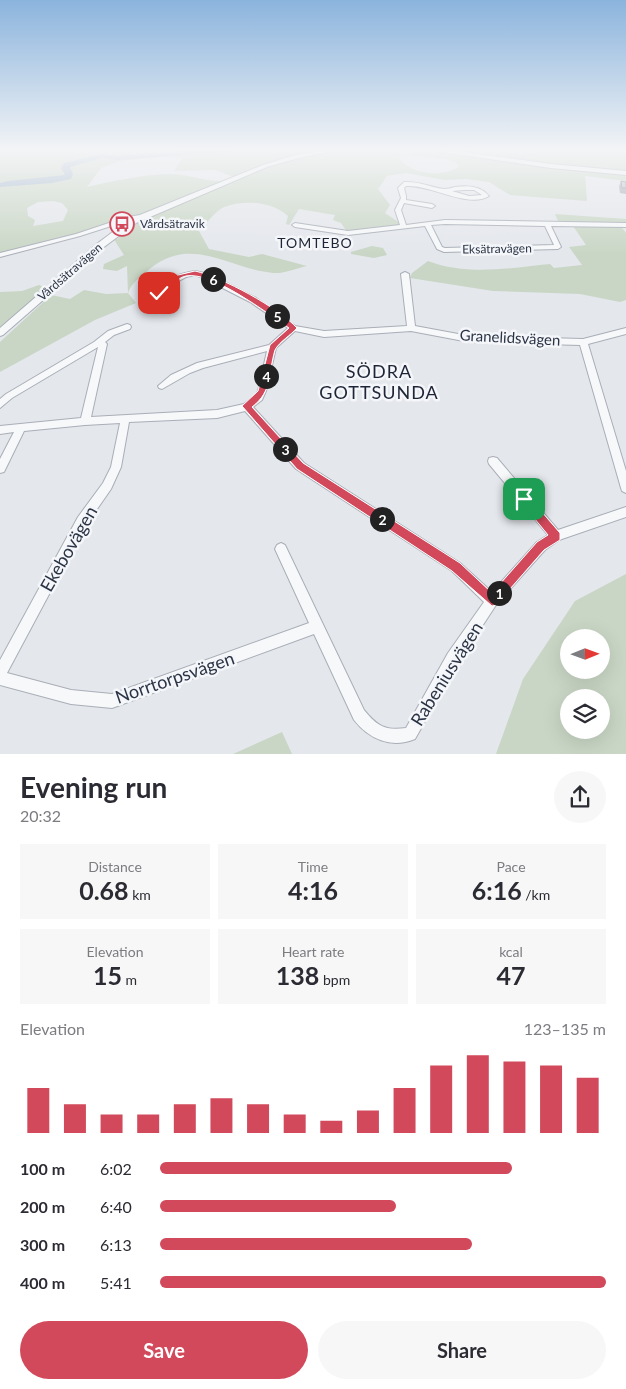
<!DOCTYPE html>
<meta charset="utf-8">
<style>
:root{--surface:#fff;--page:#f7f7f7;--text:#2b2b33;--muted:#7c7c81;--accent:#d1495b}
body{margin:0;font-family:Lato,sans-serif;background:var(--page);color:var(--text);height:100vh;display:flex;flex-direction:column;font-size:19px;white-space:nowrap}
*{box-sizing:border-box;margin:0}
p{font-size:16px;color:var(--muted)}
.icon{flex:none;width:28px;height:28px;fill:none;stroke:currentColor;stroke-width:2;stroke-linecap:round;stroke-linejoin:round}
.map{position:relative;height:754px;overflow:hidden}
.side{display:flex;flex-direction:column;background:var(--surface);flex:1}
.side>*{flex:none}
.needle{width:32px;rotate:89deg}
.buttons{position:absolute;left:560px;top:629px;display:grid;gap:10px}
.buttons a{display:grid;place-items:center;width:50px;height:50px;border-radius:50%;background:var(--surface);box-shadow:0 5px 20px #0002;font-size:25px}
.pin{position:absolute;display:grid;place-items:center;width:42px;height:42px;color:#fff;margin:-21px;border-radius:10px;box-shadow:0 2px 8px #0006}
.km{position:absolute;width:25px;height:25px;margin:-12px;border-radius:50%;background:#222;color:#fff;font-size:14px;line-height:25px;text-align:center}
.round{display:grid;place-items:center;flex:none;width:52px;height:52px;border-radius:26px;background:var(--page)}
.head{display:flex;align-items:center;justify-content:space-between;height:85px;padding:0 20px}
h1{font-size:28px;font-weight:700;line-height:38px}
.metrics{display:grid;grid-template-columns:repeat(3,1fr);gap:8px;height:85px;padding:5px 20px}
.metrics div{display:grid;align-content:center;border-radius:0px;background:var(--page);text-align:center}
.metrics b{font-size:25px;font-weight:700}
.metrics small{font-size:14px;font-weight:400}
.metrics p{font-size:14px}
.chart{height:140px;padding:10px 20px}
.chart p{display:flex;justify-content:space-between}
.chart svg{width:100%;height:90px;margin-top:5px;stroke:var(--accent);stroke-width:6}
.button{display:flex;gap:10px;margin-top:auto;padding:10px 20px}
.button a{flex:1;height:58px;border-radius:30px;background:var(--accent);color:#fff;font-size:20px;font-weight:700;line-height:58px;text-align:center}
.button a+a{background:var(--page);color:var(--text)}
ul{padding:0 20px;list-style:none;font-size:16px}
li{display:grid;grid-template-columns:80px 60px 1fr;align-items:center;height:38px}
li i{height:12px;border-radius:6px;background:var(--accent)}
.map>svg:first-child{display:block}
.green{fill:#c9d6c5;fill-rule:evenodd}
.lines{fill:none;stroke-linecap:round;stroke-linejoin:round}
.river{fill:#9fb4cc;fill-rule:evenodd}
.minor-casing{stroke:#a9aeb7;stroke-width:2}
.tertiary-casing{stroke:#a9aeb7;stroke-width:2}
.minor{fill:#f7f8fa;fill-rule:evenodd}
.tertiary{fill:#f7f8fa;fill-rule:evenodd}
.wall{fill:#a1a5ae}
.building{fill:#bbc0ca;stroke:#83868d}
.route{fill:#d1495b;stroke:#fff}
.labels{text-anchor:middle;stroke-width:5;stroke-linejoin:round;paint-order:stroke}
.far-poi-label{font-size:12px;fill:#2b3445;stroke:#f4f6f9;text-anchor:start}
.far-street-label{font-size:12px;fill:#2b3445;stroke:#f4f6f9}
.far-neighbourhood-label{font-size:14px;letter-spacing:1px;fill:#1d2536;stroke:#f4f6f9}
.street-label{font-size:15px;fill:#2b3445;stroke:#f4f6f9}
.quarter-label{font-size:18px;letter-spacing:1px;fill:#1d2536;stroke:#f4f6f9}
.near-street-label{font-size:18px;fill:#2b3445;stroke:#f4f6f9}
</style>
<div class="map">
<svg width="626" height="754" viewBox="0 0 626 754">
<rect width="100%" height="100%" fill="#e4e7ec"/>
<g class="green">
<path d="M0,149H626V173L503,161L626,175V181L585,176L587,201L510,195L489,182L467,179L445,180L406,173L387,176L378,189L390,205L385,213L403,225L348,233L341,223L333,220L335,215L299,209L289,225L286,224L288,216C273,202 244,199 224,207C215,211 206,224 199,231L209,249L249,257L262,254L307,266C297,268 284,274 273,273C228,269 189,232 145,273C138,279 131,284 128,293L136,303L95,320L0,372V342L51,295L70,299L84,290L106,294L128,293L127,266L117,271L103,269L104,264L124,255L113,238L117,239L137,223L128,218L100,229L0,255ZM410,151L412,156L446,159L457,163L458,167C443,178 409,174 399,158L400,154ZM161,157L183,158L174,171L216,170L236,178C213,187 192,173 168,174C140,175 113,181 87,187L101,168L120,161ZM53,201L62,203L68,210L63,221L33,226L35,220L28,216L27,208L38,202Z"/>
<path d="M555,214L626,219V225H620L626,233V300L620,302L580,294L493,291L410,278L412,273L428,261C467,276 510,268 550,264L554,268L582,265L569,247L586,245L571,223L558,221Z"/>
<path d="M372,246L383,248L387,255L374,258L351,254V252Z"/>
<path d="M39,285L46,288L0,328V292L22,291Z"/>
<path d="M626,574V754H496L523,679L575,601ZM569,638H601V670H569ZM569,698H601V730H569Z"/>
<path d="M282,732L292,754H233Z"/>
</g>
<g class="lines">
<path class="river" d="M215,149H243L239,151L117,160L102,158L70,167L73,174L71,179L52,183L0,187V183L8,181L65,175L61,168L64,163L102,154L117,156Z"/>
<g class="minor-casing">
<g id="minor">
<path d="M404,182C419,181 429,187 444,189C447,189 452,188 455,187C468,185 481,186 489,196C468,209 431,184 406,186L404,188L406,196V200L432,204L435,206L432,208L404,203L401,210L406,225L445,220L626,223V227L551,226L561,247L558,249L444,252L437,249L425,226L348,235L295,227L292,225L295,223L348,231L400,225L395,210L401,198L398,188ZM464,190H474L482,195L469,196L452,191ZM445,224L545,226L554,245L445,248L442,247L431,225Z"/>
<path d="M141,215L144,217L143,218L130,220L80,236L0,257V253L76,234L127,217Z"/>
<path d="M195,271L209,274L256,298L295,326L324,331L407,326L401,274L405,272L409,274L415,326L469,336L583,339L626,328V334L588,344L626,471V493L622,491L621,488L580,345L469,342L411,331L324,337L295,331L276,348L266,391L262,400L253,407L304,463L460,563L492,592L537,542L548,535L489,464L488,461L489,458L493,457L497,458L558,530L626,507V517L559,540L545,550L496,605L458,663L415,739C391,749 369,739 354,720L314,634L112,708L71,704L0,685V660L78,517L103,483L111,467L120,423L85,425L24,431L4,472L0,473V459L14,432L0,434V426L81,418L98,347L12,398L0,408V399L6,394L94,342L108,331L127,324L130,325L131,327L130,329L114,335L105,342L107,344L91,417L217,410L244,404L256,395L258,391L267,351L203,368L190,373L162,389L159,388L158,386L171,375L197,363L269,345L288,328L250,302L203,278L195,275L186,277L173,284L170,293L159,295L155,293L159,286L166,284C173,275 184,273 195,271ZM245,411L296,469L452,571L484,602L448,653L406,728C385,731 377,726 364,710L285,545L281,543L277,545L275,549L309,623L112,694L71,690L7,673L86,525L111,489L121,467L129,422L217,418Z"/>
</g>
</g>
<g class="tertiary-casing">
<g id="tertiary">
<path d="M333,149H344L299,158L267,167L136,223L104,247L3,335L0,336V328L98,243L130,219L263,165L298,154Z"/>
<path d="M430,149H442L551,164L626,171V175L551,168L433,151Z"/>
</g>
</g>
<use href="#minor" class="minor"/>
<use href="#tertiary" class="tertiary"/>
</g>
<path class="wall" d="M621,181L626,182V194L620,193L619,186Z"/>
<path class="building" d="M621,181L626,182V188H622Z"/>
<linearGradient id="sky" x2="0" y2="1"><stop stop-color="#8bb4dd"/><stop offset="0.59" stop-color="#f3f4f6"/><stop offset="1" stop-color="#f3f4f6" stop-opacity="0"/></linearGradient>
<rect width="626" height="254" fill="url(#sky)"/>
<path class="route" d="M195,271C222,277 279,308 297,328C291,335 279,342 275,350C268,373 273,391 252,407L303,463L460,563L492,593L537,542L548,535L521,502V496H528L560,533V540L544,550L496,605L492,606L452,571L297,469L242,406L258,391L270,345L289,328C267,313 212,271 186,276C176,278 169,288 162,294L156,293L174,276Z"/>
<defs>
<g id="bus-ring" transform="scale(1.25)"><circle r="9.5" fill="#f4f6f9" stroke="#d1495b" stroke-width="1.5"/><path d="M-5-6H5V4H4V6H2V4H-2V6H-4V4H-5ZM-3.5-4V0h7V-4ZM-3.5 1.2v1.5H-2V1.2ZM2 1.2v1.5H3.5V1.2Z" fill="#d1495b"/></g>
</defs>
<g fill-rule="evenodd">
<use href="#bus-ring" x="122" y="224"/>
</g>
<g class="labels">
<g class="far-poi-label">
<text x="140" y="228">Vårdsätravik</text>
</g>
<g class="far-street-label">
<text transform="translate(497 249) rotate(-1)" y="4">Eksätravägen</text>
<text transform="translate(70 272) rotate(-41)" y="4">Vårdsätravägen</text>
</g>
<g class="far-neighbourhood-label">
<text x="315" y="248">TOMTEBO</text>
</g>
<g class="street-label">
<text transform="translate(510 338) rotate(3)" y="5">Granelidsvägen</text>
</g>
<g class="quarter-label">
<text x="379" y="378">SÖDRA<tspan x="379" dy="21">GOTTSUNDA</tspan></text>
</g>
<g class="near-street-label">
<text transform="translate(69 549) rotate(-60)" y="6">Ekebovägen</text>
<text transform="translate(447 674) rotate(-58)" y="6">Rabeniusvägen</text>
<text transform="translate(175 678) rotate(-19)" y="6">Norrtorpsvägen</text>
</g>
</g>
</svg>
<div class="buttons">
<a><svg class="needle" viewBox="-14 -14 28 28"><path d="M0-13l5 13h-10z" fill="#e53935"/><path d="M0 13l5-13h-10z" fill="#7c7c81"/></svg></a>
<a><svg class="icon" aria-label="layers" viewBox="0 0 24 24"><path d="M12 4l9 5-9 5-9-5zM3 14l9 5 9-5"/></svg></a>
</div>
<div class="pin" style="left:524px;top:499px;background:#1e9e55"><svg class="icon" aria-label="arrive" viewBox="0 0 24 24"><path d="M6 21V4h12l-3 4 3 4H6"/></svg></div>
<div class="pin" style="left:159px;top:293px;background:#d93025"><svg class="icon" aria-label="check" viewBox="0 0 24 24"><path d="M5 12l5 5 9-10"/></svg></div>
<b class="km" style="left:499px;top:593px">1</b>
<b class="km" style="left:382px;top:519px">2</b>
<b class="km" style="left:285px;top:449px">3</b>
<b class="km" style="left:266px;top:376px">4</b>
<b class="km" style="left:277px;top:316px">5</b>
<b class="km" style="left:213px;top:279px">6</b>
</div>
<section class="side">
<div class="head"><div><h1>Evening run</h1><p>20:32</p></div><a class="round"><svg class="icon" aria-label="share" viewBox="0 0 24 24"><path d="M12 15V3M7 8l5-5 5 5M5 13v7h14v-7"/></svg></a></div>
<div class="metrics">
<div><p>Distance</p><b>0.68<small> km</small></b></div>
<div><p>Time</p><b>4:16</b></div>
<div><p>Pace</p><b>6:16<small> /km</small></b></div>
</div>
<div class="metrics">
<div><p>Elevation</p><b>15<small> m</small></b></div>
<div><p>Heart rate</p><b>138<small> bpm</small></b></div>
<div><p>kcal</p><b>47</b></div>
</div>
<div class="chart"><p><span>Elevation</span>123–135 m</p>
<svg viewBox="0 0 160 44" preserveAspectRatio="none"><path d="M5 44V22M15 44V30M25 44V35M35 44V35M45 44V30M55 44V27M65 44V30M75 44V35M85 44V38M95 44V33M105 44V22M115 44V11M125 44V6M135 44V9M145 44V11M155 44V17"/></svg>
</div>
<ul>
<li><b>100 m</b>6:02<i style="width:79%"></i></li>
<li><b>200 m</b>6:40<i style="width:53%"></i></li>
<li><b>300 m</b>6:13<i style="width:70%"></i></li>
<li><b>400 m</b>5:41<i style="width:100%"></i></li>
</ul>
<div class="button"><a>Save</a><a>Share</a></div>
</section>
